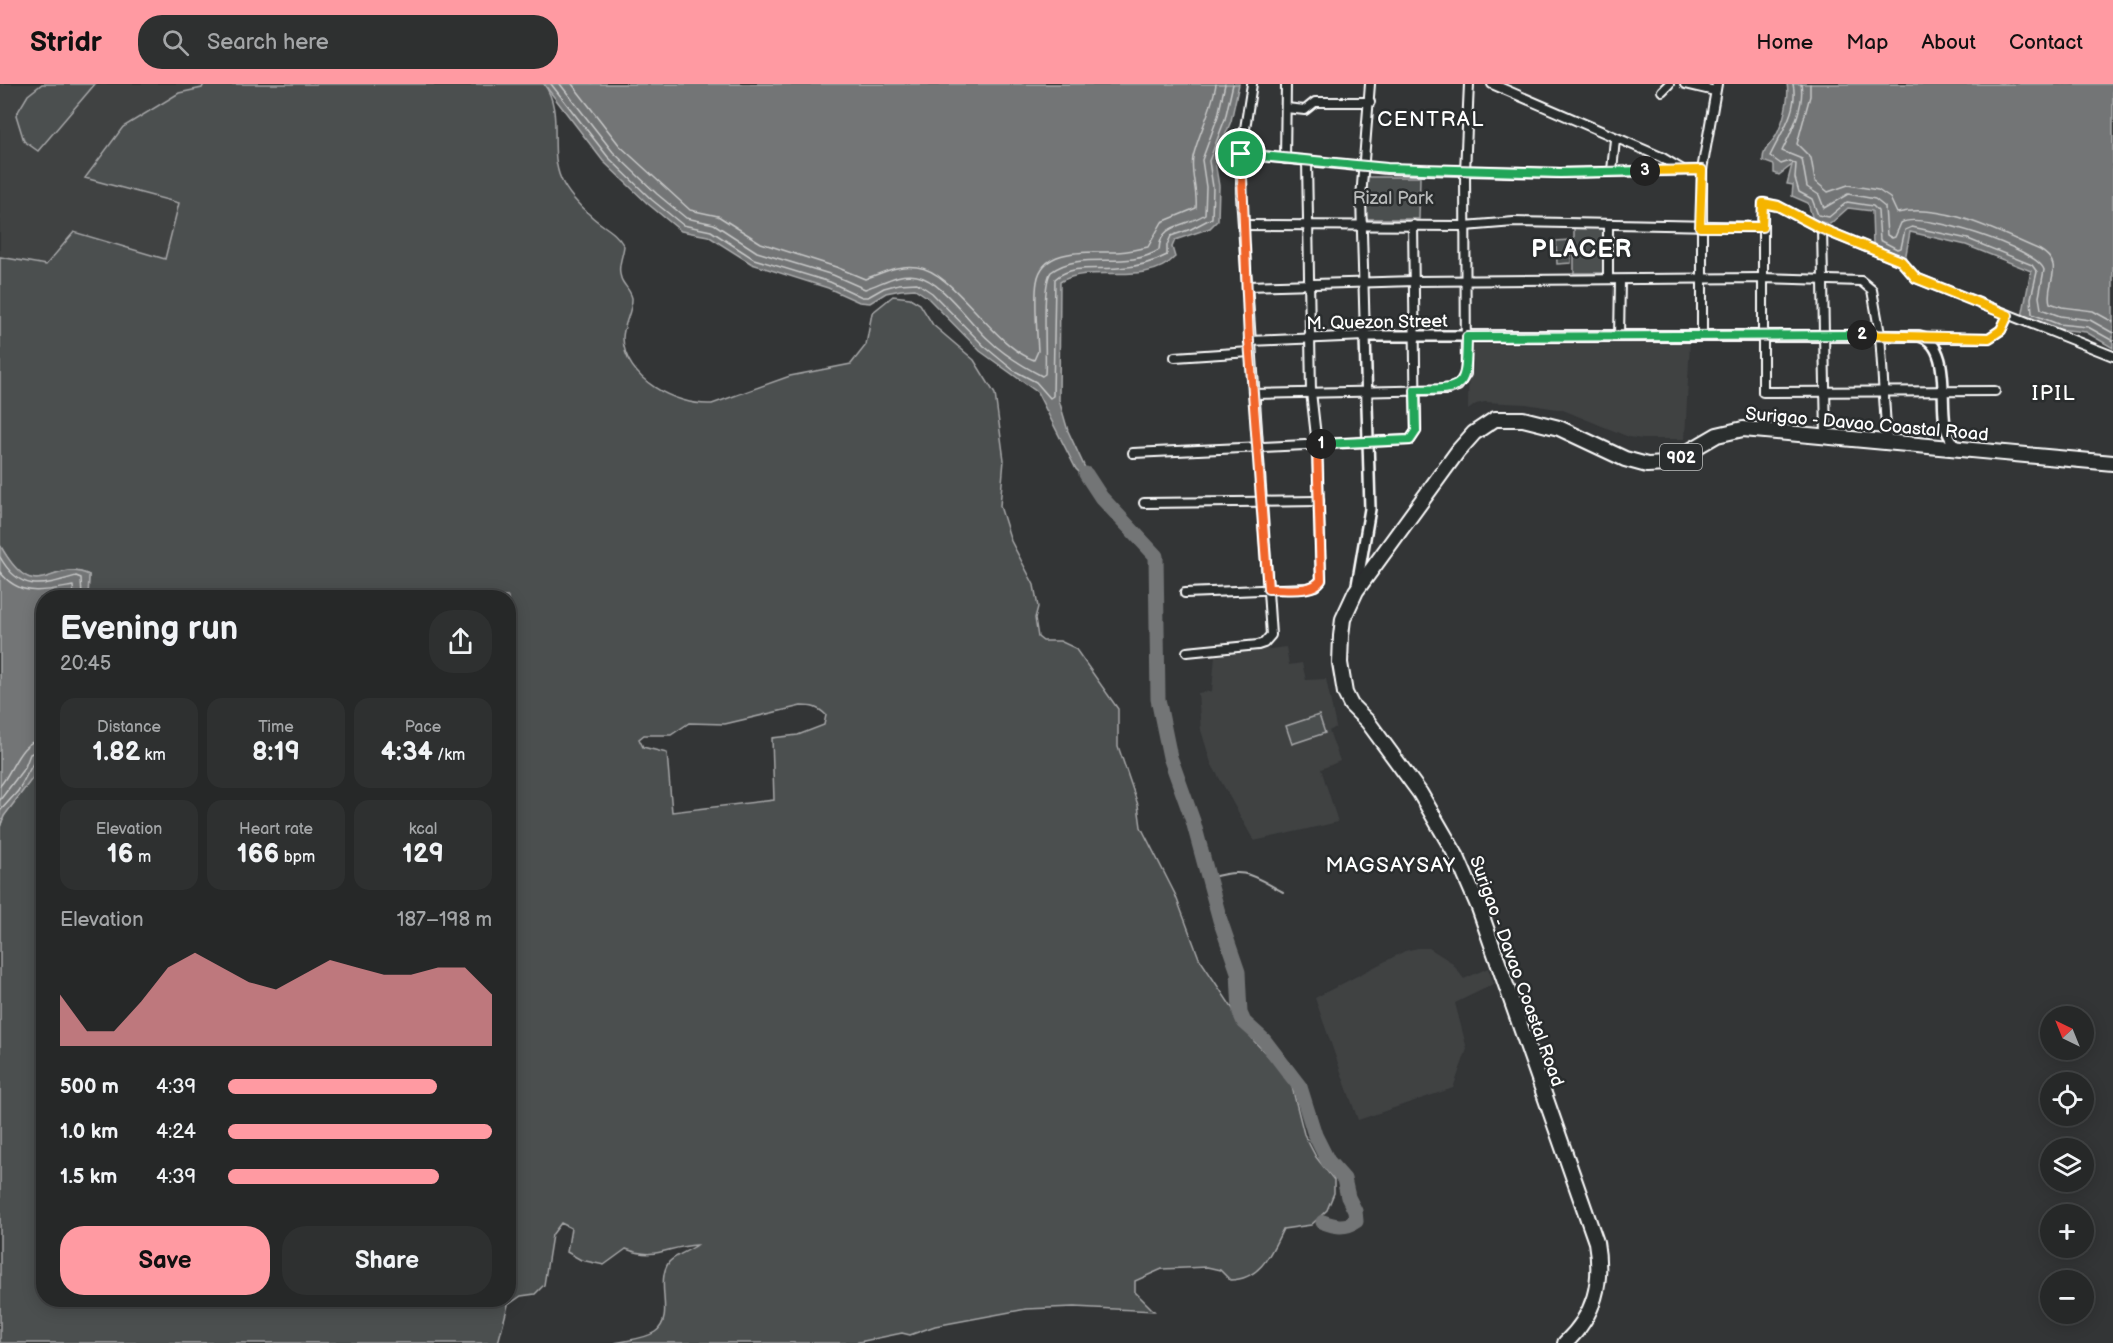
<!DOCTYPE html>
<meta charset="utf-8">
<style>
:root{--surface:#262828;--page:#2e3030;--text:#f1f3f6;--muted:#a4a6a8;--line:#424445;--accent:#ff9aa2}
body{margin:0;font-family:"Balsamiq Sans",sans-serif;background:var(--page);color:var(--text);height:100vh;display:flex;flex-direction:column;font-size:22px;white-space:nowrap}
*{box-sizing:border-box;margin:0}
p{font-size:20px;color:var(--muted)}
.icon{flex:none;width:33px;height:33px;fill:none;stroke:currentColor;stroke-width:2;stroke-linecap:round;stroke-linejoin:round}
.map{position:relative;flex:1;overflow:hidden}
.panel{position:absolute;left:36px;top:506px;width:480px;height:717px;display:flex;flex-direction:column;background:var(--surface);border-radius:24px;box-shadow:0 3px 15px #0003,0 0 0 2px var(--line)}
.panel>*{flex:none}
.needle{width:39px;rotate:317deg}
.controls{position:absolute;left:2040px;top:922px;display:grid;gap:12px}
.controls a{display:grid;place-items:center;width:54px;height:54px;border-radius:50%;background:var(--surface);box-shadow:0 3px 15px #0003,0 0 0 2px var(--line);font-size:30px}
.pin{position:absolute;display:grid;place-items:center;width:51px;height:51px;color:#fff;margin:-26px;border:3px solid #fff;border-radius:50%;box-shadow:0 2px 6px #0007}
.km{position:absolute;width:30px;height:30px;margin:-15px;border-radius:50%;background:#222;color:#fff;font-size:16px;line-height:30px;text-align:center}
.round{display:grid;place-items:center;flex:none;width:63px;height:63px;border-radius:24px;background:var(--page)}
.headline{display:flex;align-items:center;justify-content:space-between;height:102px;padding:0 24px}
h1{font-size:33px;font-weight:700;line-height:45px}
.figures{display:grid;grid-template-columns:repeat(3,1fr);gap:9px;height:102px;padding:6px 24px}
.figures div{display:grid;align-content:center;border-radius:15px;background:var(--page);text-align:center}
.figures b{font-size:26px;font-weight:700}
.figures small{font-size:16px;font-weight:400}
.figures p{font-size:16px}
.chart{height:168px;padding:12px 24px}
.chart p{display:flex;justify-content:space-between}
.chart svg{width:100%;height:108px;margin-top:6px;fill:var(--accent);opacity:.7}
.primary-button{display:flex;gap:12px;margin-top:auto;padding:12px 24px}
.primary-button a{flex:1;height:69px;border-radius:24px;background:var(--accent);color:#111;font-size:24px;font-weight:700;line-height:69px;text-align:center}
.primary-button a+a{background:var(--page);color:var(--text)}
ul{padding:0 24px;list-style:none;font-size:20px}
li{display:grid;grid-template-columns:96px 72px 1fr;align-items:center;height:45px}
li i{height:15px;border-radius:8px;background:var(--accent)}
header{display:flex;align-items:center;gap:36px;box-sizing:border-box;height:84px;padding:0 30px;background:var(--accent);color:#111}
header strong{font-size:28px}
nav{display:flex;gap:33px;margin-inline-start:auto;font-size:21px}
.search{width:420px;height:54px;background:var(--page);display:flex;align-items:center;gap:15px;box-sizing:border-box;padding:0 21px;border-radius:24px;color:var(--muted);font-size:22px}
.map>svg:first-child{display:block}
.built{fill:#404243}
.green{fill:#4c4f50;stroke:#a6a7a8;stroke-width:1.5;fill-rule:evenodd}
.water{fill:#737576;stroke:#abacad;stroke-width:1.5}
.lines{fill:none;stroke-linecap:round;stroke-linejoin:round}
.shore{stroke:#c7c8c8;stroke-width:1.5}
.stream{stroke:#abacad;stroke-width:2}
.river{stroke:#737576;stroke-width:15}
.minor-casing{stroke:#fff;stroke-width:12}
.tertiary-casing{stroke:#fff;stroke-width:14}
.trunk-casing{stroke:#fff;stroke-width:18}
.minor{stroke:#2a2d2e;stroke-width:8}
.tertiary{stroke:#2a2d2e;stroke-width:9}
.trunk{stroke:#2a2d2e;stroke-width:14}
.split-1-casing{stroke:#fff;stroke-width:12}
.split-2-casing{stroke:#fff;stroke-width:12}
.split-3-casing{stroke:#fff;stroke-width:12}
.split-4-casing{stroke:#fff;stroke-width:12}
.split-1{stroke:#f0652b;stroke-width:8}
.split-2{stroke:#22a559;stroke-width:8}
.split-3{stroke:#f5b400;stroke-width:8}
.split-4{stroke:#22a559;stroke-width:8}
.labels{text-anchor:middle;stroke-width:5;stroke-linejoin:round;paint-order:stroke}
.shield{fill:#2a2d2e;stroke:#bfc0c0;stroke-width:1.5}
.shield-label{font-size:16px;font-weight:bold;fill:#fff}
.park-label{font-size:18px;fill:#b7b9b9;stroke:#2a2d2e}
.street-label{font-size:18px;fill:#fff;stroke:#2a2d2e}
.quarter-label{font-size:21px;letter-spacing:1.5px;fill:#fff;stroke:#2a2d2e}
.district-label{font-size:24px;font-weight:bold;letter-spacing:1.5px;fill:#fff;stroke:#2a2d2e}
</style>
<header>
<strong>Stridr</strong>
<div class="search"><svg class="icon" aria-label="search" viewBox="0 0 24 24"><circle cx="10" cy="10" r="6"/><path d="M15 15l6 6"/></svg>Search here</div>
<nav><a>Home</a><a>Map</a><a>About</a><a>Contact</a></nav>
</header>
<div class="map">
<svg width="2113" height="1259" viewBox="0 0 2113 1259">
<rect width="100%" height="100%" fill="#333536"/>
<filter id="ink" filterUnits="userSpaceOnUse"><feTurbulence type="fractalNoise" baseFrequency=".0167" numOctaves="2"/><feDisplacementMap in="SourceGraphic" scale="12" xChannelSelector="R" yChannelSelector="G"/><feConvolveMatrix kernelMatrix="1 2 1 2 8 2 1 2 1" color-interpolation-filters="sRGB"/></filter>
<g filter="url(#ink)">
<g class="built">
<path d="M0,0H42L28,11L38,67L95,0H204L203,4L179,9L86,94L179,119L165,175L74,148L46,181L0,173Z"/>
<path d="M1690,257L1685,355H1643L1629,353L1563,326L1526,320L1485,318L1476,320L1468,326L1469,259Z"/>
<path d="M1286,563L1289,581L1302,579L1306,596L1326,595L1336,643L1329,647L1340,677L1321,685L1338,738L1254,757L1211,679L1201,646L1198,609L1212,607L1215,572Z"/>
<path d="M1418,864H1429L1451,878L1464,895L1488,884L1494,900L1455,919L1467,965L1453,1004L1358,1036L1315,914L1405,867Z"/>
</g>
<g class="green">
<path d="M42,0H95L38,67L24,57L16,31L28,11Z"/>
<path d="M204,0H544C564,27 548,66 561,95C566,107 580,123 590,131C602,143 615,146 624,162C623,172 617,183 621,194C623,201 630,205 632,214C633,226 623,241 623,254C624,295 676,322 712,320L790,292L851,280L866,261L872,229L893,212L910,214L920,220L933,241L974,276L995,310L1004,376L1000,422L1011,457L1034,501L1038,523L1035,534L1038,553L1043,557H1060L1075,564L1118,625V662L1138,721L1141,743L1175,810L1199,874L1254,957L1290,995L1304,1050L1316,1073L1334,1096V1109L1327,1126L1311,1141L1283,1145C1271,1169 1261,1196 1230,1196L1220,1186L1207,1183L1162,1185L1135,1197V1208L1154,1227L1074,1223L1026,1225L935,1242L910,1251L902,1249L854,1259H615C627,1256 645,1255 655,1248C676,1234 654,1199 669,1178C675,1171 689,1167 697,1161C667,1162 657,1177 626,1165L604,1181L581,1176L567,1168L571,1144L561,1139L552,1151L544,1201L535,1210L521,1212L508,1221L498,1259H0V743L4,732L37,688L43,669L44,1215H508V513H88L89,491C49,473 37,527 0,461V173L46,181L74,148L165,175L179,119L85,94L123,43L179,9L202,4ZM801,622C812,622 818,623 826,631L824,641L798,651L772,654L774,716L672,728L667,669L643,663L639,655L644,651H671L689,639L725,640Z"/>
<path d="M1366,93H1420L1419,135H1365Z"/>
<rect x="1574" y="144" width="30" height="45"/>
<path d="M1570,156L1571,179L1557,180L1556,157Z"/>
<path d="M1319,631L1325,649L1292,660L1286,642Z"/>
</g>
<g class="water">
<path d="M544,0H1239L1231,37L1215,77L1219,102L1218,136L1210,144L1175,156L1172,163L1175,173C1145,204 1093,178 1060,198L1059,316L1068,347L1086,386V390L1082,391L1076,385L1037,308L980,267L927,213L915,205L901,206L886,209L870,219L859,218L828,204L752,180L708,152L681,147L648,120L603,77Z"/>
<path d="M1787,0H2113V264L2086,248L2057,245L2022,233L2031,187L1966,161L1910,148L1905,176L1873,161L1872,127L1848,124L1830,140L1813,136L1808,119L1792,112L1793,101L1787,100L1792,81L1779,91L1774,89V81L1763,77C1762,66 1771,60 1776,52C1783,39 1790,14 1787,0Z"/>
<path d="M0,461C37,527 49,473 89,491L88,513H44L43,669L37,688L4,732L0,743Z"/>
</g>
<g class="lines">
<g class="shore">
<path d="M551,0L608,73L652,116L683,141L711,147L754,175L830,198L862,213H868L884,204L899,200L917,199L932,209L984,262L1013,286L1036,298L1050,314L1053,312L1055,195C1072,180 1097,186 1118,184C1136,183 1152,179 1167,171V161L1171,152L1191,145L1212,134L1213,103L1209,77L1225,35L1233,0"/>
<path d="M560,0L613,68L657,110L686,134L714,140L757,168L833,191L865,205C882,200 897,188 917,192C941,196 971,240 989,256C1004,271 1023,282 1042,292L1045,290C1047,268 1041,202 1051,188C1082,165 1126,187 1159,166C1160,138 1187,143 1205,130L1206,103L1202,76L1218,32L1225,0"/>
<path d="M572,0L620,62L690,126L718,132L761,159L836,183L865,195C882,189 898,180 917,183C954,187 992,261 1034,276L1038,267C1037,249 1034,214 1037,198C1042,162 1090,169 1116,168C1126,168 1137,165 1148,163L1162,138L1196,124C1198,107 1190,89 1193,73C1199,48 1212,26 1216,0"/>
<path d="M1793,0C1799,26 1780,50 1770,72L1781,80L1790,77L1796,80L1795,94L1799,108L1812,115L1818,131L1829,133L1847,118L1873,122L1878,127L1880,156L1897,165L1901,164L1905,146L1912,143L1968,155L2032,181L2037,188L2031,214L2032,230L2058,240L2088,243L2113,257"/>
<path d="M1801,0C1805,22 1791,48 1782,67L1802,75L1807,103L1819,111L1824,124L1848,110L1875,115L1885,123L1887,151L1892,154L1895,153L1901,139C1921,126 2038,165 2044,186L2039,213L2041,225L2060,232L2090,236L2113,249"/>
<path d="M1810,0V12L1797,60L1811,74L1815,97L1828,108L1848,101L1878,106L1890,114L1897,129C1943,118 1998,148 2040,166C2067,182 2044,199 2050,219L2062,223L2093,227L2113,238"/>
<path d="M0,473C20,509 42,502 76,492L81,494L82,513"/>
<path d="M0,488C20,514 45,507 73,502L74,513"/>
<path d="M0,702C14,686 19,656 44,655"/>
<path d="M0,716L25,683L30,670L44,664"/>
<path d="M0,727L18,707L36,674L44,672"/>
</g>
<path class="stream" d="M1209,794C1246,783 1251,791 1283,808"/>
<path class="river" d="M1086,390L1101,413L1156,472L1158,615L1170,673L1193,737L1220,836L1238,888L1240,929L1244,938L1264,956L1300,1003L1315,1051L1328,1077L1344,1095L1348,1113L1355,1127L1356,1137C1345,1145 1334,1142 1323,1138"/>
<g class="minor-casing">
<g id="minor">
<path d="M1492,0L1661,73L1681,85"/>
<path d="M1685,0L1715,7"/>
<path d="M1662,7L1669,0"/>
<path d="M1286,24L1305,26L1315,18H1370"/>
<path d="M1241,70L1387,85L1560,89L1702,86"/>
<path d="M1285,75L1286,0"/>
<path d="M1612,87L1615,55"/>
<path d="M1608,140V195"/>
<path d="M1244,141L1465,142L1514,138L1762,143"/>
<path d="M1822,145L1826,353"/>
<path d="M1248,202L1415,197L1763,194L1861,197L1872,206L1880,250L1887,359"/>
<path d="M1619,252L1620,196"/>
<path d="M1702,253V86L1717,0"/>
<path d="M1927,254H1989L2001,246L2008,231"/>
<path d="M1249,257L1365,252L1361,114L1370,0"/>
<path d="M1175,273L1250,268"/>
<path d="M1995,307L1763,308V119L1778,122L1822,145L1901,177L1916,194L2113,272"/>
<path d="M1254,310L1445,306L1458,302L1466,290L1465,87L1469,0"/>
<path d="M1133,369L1410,356L1416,347L1413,141"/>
<path d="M1144,419L1319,417"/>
<path d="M1185,509L1307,504L1315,502L1321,496L1317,361L1311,308L1307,77"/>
<path d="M1187,568L1258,561L1264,559L1271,551L1241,112V70L1252,0"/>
</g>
</g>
<g class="tertiary-casing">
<path id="tertiary" d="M1357,501L1370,425L1365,252H1919C1951,260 1940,314 1945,340C1946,349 1952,357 1957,365"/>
</g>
<g class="trunk-casing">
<path id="trunk" d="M1565,1259C1595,1231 1603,1198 1596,1158L1479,824L1457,773L1420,709L1368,638L1351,621L1345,609L1340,579L1341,552L1343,535L1356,507L1458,367L1474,349L1495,335H1523L1559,344L1625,375L1647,381L1667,380L1717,351L1743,345L2113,379"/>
</g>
<use href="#minor" class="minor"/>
<use href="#tertiary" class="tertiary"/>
<use href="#trunk" class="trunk"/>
</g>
</g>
<g class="lines" filter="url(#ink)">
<g class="split-1-casing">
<path id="split-1" d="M1241,70L1249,257L1268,505C1283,504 1312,510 1321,496L1317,361L1321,360"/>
</g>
<g class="split-2-casing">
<path id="split-2" d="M1321,360L1410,356L1416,347L1415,306C1467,306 1466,303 1467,253L1862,251"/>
</g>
<g class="split-3-casing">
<path id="split-3" d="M1645,87L1702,86L1700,143H1762L1763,119L1778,122L1822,145L1901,177L1916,194L2008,231L2001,246L1989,254L1862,251"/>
</g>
<g class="split-4-casing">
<path id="split-4" d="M1241,70L1387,84L1560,89L1645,87"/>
</g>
<use href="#split-1" class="split-1"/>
<use href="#split-2" class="split-2"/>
<use href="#split-3" class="split-3"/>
<use href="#split-4" class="split-4"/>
</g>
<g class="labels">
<rect class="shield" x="1660" y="360" width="42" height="26" rx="4.5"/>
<g class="shield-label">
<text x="1681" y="379">902</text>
</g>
<g class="park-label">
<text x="1393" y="120">Rizal Park</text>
</g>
<g class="street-label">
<text transform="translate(1377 238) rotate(-1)" y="6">M. Quezon Street</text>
<text transform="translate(1867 340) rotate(5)" y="6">Surigao - Davao Coastal Road</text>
<text transform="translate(1517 887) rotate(70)" y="6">Surigao - Davao Coastal Road</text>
</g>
<g class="quarter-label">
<text x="1431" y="42">CENTRAL</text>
<text x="2054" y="316">IPIL</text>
<text x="1391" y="788">MAGSAYSAY</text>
</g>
<g class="district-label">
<text x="1582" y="173">PLACER</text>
</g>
</g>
</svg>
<div class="controls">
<a><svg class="needle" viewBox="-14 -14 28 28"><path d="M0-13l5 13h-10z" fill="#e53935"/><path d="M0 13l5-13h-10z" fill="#a4a6a8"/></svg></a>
<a><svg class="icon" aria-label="locate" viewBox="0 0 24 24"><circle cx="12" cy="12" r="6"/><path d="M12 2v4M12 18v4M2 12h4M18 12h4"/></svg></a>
<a><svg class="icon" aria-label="layers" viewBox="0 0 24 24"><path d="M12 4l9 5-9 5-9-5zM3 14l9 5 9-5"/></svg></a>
<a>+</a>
<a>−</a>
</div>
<div class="pin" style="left:1241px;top:70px;background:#1e9e55"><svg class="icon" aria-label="arrive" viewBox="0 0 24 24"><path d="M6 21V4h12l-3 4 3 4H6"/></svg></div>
<b class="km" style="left:1321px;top:360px">1</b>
<b class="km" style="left:1862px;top:251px">2</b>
<b class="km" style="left:1645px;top:87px">3</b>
<section class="panel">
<div class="headline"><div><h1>Evening run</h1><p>20:45</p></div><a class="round"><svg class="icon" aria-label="share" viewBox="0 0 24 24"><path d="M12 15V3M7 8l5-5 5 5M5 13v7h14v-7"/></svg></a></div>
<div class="figures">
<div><p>Distance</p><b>1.82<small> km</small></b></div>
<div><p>Time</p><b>8:19</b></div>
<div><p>Pace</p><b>4:34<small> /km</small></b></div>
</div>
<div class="figures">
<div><p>Elevation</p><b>16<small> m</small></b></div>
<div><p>Heart rate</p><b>166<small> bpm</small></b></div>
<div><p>kcal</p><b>129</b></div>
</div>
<div class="chart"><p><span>Elevation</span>187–198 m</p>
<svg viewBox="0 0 160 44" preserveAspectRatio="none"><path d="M0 44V23L10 38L20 38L30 26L40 12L50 6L60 12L70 18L80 21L90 15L100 9L110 12L120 15L130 15L140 12L150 12L160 23V44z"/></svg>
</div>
<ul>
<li><b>500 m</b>4:39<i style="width:79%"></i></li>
<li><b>1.0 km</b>4:24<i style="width:100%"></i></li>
<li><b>1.5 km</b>4:39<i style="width:80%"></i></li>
</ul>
<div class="primary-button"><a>Save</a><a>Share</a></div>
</section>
</div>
